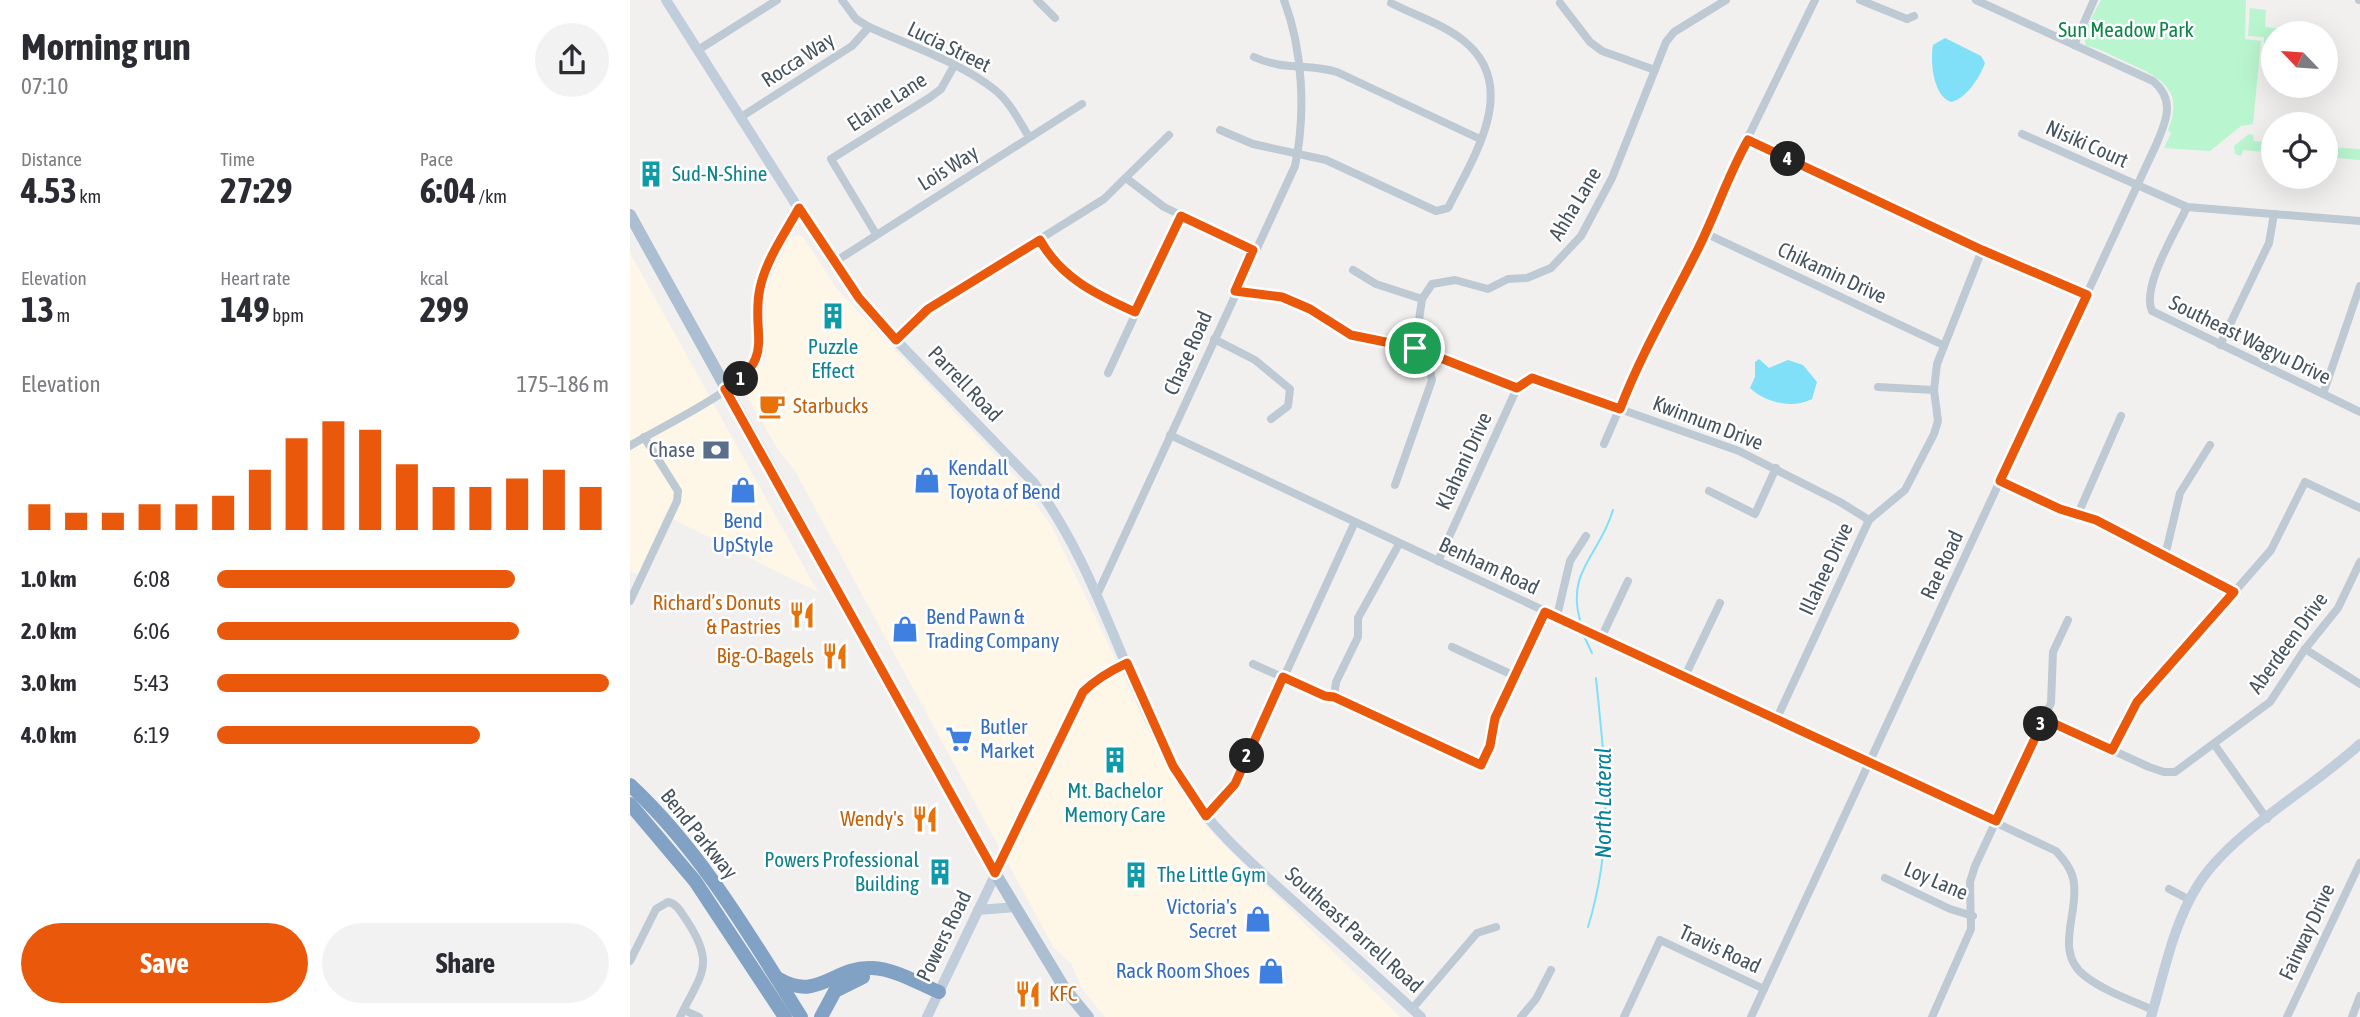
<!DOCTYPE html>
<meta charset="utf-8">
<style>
:root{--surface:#fff;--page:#f2f2f3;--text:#2b2b33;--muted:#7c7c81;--accent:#ea580c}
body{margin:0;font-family:"Asap Condensed",sans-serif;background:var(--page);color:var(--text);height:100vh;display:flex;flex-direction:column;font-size:26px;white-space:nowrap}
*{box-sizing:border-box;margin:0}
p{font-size:23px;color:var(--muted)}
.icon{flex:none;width:38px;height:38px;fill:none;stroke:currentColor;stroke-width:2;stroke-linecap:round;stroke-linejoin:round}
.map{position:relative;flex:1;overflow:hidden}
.side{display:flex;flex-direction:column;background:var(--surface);width:630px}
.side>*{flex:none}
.needle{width:46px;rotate:295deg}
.fabs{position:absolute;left:1631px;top:21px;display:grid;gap:14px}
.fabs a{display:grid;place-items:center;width:77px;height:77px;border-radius:50%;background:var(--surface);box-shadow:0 7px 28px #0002;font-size:35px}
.pin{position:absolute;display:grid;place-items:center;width:60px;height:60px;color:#fff;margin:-30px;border:4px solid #fff;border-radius:50%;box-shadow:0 2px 7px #0007}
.km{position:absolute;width:35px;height:35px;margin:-18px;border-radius:50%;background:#222;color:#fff;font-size:19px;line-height:35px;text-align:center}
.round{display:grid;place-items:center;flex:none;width:74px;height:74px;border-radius:37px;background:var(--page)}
.overview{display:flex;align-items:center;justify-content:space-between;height:119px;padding:0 21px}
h1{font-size:38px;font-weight:700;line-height:52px}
.figures{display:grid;grid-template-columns:repeat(3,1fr);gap:10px;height:119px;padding:7px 21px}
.figures div{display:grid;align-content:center}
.figures b{font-size:35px;font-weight:700}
.figures small{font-size:19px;font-weight:400}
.figures p{font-size:19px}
.chart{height:196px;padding:14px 21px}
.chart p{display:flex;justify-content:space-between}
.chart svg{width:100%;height:126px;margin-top:7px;stroke:var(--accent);stroke-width:6}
.cta{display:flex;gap:14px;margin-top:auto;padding:14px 21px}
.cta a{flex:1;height:80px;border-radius:42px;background:var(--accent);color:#fff;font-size:28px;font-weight:700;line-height:80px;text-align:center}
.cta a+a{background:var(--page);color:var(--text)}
ul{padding:0 21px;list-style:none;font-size:23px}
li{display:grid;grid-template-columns:112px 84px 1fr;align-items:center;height:52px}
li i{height:18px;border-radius:9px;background:var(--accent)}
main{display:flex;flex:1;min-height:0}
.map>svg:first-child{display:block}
.commercial{fill:#fef7e7}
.green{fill:#b9f5cf}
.water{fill:#80e0f7}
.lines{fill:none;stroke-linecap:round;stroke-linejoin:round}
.stream{stroke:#80e0f7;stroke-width:2}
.street{stroke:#becad3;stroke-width:8}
.secondary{stroke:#c0cddb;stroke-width:10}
.primary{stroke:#acbfd2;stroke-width:12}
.highway{stroke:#81a2c4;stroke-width:14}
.route-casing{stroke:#fff;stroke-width:14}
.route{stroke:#ea580c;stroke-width:9}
.labels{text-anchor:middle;stroke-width:5;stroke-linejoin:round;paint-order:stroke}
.park-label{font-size:21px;fill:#0c8547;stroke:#fff}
.street-label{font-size:21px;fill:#45535f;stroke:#fff}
.culture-label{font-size:21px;fill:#0d838f;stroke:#fff;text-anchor:start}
.food-label{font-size:21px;fill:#c56008;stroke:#fff;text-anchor:end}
.service-label{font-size:21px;fill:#4e5e75;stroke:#fff;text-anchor:end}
.shop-label{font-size:21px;fill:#366cbe;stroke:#fff;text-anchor:start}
.water-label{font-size:23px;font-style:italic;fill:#03809e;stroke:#fff}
</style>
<main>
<section class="side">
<div class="overview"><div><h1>Morning run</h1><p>07:10</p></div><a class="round"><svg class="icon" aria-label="share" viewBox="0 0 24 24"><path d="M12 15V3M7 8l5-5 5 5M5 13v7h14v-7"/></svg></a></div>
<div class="figures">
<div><p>Distance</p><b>4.53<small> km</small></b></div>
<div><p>Time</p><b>27:29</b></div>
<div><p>Pace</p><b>6:04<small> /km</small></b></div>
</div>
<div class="figures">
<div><p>Elevation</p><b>13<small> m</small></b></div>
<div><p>Heart rate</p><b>149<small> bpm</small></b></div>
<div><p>kcal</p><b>299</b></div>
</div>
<div class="chart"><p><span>Elevation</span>175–186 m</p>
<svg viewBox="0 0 160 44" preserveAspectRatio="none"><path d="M5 44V35M15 44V38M25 44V38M35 44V35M45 44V35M55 44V32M65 44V23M75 44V12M85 44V6M95 44V9M105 44V21M115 44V29M125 44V29M135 44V26M145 44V23M155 44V29"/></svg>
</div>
<ul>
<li><b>1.0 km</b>6:08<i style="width:76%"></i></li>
<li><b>2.0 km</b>6:06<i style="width:77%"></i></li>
<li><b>3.0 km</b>5:43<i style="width:100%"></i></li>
<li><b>4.0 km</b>6:19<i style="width:67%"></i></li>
</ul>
<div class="cta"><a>Save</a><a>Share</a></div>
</section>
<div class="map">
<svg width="1730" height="1017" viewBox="0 0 1730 1017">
<rect width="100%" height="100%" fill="#f2efef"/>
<g class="commercial">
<path d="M168,235L173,237L207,289L387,478L421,525L536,764L568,816L587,838L770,1017H475L452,989L441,963L424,948L165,471L147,448L116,394L117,386L136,358V296L140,281L160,238Z"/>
<path d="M0,253L188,592L35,515L9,575L0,571Z"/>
</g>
<g class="green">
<path d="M1471,0H1616L1615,39L1631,41L1623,124L1611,126L1580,151L1534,148L1541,133L1538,130C1557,87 1525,75 1492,60C1480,55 1468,47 1456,46L1453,34Z"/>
<path d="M1620,8L1636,10L1635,27L1664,30L1663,33H1643V44H1634V37L1618,36Z"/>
<path d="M1619,134L1623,135L1624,141L1643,143V153L1613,150L1611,156L1605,154L1604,146Z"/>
<path d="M1696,147L1730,149V160L1696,157Z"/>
</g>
<g class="water">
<path d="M1315,38L1351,56L1355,63C1350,77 1336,99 1321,102C1303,96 1300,62 1303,45Z"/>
<path d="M1129,359L1139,368L1158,360L1173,365L1187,382L1182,399C1162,409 1136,403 1120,388L1125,377V362Z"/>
</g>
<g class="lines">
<g class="stream">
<path d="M950,620C936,571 970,555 983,510"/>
<path d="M953,634L962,653"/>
<path d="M958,927C985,839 975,768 966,678"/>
</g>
<g class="street">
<path d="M212,0L226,19L239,27C278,45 332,63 365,90C380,102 389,121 399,137"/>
<path d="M407,0L425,18"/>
<path d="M1230,0L1277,19L1284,16"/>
<path d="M1729,0H1730"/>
<path d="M930,3L960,42L972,51L1025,70"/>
<path d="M1444,45L1464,0"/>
<path d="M68,50L147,0"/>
<path d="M624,57C654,71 678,63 707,72L850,139"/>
<path d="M111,117L222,46L239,27"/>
<path d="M590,130L623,144L696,160L806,211L818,208C843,158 891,87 834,41C813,24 784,15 761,3"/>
<path d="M1392,134L1557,207L1730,221"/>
<path d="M1118,140L1457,295"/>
<path d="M496,178L534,207L623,250"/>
<path d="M1557,207C1546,231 1511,287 1522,311L1730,412"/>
<path d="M1075,233L1313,345"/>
<path d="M246,234L201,159L299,98L311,89L324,66"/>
<path d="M410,240C432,278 467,295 505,312"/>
<path d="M203,263L452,104"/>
<path d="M723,270L746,284L792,299"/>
<path d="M605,291L652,297L679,309L721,336L785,348L887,388"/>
<path d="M584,339L625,360L660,389L658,406L641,419"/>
<path d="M266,340L298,309L474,199L539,135"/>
<path d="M1590,345L1639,243L1644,214"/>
<path d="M785,348L792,299L802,284L825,280L858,289L878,279L897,278L921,268L951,236L982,178L1036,42L1044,32L1096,0"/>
<path d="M478,373L551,216"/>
<path d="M1248,387L1304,390"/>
<path d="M1693,394L1730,286"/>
<path d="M540,435L1426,851C1435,861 1443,871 1444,884C1448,916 1424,952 1455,976C1474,991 1501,1000 1523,1010"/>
<path d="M974,444L1014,352L1065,255L1105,164L1185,0"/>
<path d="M0,446C28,428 116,388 127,359C135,339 127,312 130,290C134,262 155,233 169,208"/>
<path d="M1370,481L1430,509L1466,520L1604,592"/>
<path d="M765,485L802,380L797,355"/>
<path d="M1079,491L1125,514L1146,468"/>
<path d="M1448,514L1491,416"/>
<path d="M1535,556L1550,493L1580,445"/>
<path d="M808,561L887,388L902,378L1109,451L1210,502L1239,520"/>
<path d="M467,595L665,166C676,114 673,50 654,0"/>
<path d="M0,601L47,501L48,491L14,437"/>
<path d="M927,616L940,561L956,536"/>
<path d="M972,636L998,581"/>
<path d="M822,647L887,677"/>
<path d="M1675,649L1730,684"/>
<path d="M623,664L694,696L704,697L851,766L860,746L865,717L915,612"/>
<path d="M1055,676L1090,603"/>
<path d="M704,697L706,682L728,637V618L769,544"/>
<path d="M1147,718L1239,520L1275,490L1304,434L1308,421L1304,390L1307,364L1352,250"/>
<path d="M1414,719L1519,767L1534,772H1545L1640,702L1675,649L1708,608L1730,562"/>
<path d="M1584,744L1637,819"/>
<path d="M1482,750L1507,703L1641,550L1675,482L1730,508"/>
<path d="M576,816L605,784L724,524"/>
<path d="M1255,878L1320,909L1343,916"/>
<path d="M1539,889L1560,900"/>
<path d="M0,961L26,909L38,902C48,904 51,913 57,921C86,965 71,974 50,1017"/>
<path d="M782,1009L847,933L866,927"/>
<path d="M54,1010L69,1017"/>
<path d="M891,1017L906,999L921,970"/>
<path d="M994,1017L1030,940L1134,989"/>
<path d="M1121,1017L1526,145C1536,122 1546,100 1523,81L1346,0"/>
<path d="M1302,1017L1341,929L1340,882L1345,866L1421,703L1423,652L1438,620"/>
<path d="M1657,1017L1730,863"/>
<path d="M1722,1017L1730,996"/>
</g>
<g class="secondary">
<path d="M36,0L203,263L266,340L404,483C471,573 495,686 552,782C580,828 621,863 661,899C704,938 748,977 791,1017"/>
<path d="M348,910L386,907"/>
<path d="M297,1017L453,692L463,681L497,663"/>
<path d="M1521,1017C1534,974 1543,924 1568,885C1602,831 1682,789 1730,744"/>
</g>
<path class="primary" d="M0,215L365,873L435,989L458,1017"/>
<g class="highway">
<path d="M0,785C71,851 120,936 171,1017"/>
<path d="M0,804L65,881L155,1017"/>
<path d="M149,979C188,1002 204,966 242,968C265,969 288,983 309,992"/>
<path d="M191,1017L205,991L233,977"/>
</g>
</g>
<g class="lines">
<g class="route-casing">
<path id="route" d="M1118,140L1352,250L1457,295L1370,481L1430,509L1466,520L1604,592L1507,702L1482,750L1414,719L1366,821L915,612L865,718L860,746L851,765L704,697L695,696L653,677L605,784L576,816L543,766L497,663C480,671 466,679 453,692L365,873L95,389C148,357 120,335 130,288C136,260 155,233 169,208L229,298L266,340L298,309L410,240C431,278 467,295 505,312L551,216L623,250L605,291L652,297L680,309L721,335L785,348L887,388L902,378L990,409C1011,354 1040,305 1066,253C1085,216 1097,177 1118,140Z"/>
</g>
<use href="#route" class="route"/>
</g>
<defs>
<g id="building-bare" transform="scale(2.1)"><path d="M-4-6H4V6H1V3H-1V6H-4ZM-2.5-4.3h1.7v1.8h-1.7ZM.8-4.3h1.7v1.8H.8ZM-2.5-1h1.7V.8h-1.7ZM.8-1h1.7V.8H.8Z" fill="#0f9aa8" stroke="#fff" stroke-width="2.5" paint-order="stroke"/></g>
<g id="cafe-bare" transform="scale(2.1)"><path d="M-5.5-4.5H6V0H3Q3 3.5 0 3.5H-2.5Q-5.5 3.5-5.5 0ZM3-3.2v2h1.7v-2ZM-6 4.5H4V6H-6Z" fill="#e8710a" stroke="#fff" stroke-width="2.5" paint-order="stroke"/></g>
<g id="bank-bare" transform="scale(2.1)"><path d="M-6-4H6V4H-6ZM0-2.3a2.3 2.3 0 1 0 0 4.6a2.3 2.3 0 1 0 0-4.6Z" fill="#5c6f8a" stroke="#fff" stroke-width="2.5" paint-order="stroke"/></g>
<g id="shop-bare" transform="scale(2.1)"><path d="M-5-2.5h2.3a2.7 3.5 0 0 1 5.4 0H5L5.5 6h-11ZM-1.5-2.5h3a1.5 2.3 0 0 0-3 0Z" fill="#3f7fe0" stroke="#fff" stroke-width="2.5" paint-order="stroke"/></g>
<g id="restaurant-bare" transform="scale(2.1)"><path d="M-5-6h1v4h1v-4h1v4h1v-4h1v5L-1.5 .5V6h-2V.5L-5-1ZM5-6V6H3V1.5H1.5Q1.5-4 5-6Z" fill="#e8710a" stroke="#fff" stroke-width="2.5" paint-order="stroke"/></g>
<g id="supermarket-bare" transform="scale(2.1)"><path d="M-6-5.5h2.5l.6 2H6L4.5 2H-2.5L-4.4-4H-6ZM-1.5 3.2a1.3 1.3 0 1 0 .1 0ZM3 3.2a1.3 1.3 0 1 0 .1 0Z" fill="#3f7fe0" stroke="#fff" stroke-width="2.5" paint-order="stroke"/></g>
</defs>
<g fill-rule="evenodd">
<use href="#building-bare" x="21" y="174"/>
<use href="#building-bare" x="203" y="316"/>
<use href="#cafe-bare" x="142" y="406"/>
<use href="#bank-bare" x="86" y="450"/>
<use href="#shop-bare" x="297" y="480"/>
<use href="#shop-bare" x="113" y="490"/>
<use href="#restaurant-bare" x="172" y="615"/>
<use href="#shop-bare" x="275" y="629"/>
<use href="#restaurant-bare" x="205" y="656"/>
<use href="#supermarket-bare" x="329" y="739"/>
<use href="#building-bare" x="485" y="760"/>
<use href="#restaurant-bare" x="295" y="819"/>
<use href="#building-bare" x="310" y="872"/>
<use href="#building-bare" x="506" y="875"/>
<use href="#shop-bare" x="628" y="919"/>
<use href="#shop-bare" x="641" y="971"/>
<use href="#restaurant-bare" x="398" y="994"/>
</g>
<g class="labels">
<g class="park-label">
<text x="1496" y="37">Sun Meadow Park</text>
</g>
<g class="street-label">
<text transform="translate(319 47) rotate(26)" y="7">Lucia Street</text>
<text transform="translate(168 60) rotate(-33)" y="7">Rocca Way</text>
<text transform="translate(257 102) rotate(-33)" y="7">Elaine Lane</text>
<text transform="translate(1457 144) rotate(24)" y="7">Nisiki Court</text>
<text transform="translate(318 168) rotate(-32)" y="7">Lois Way</text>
<text transform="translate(945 204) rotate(-59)" y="7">Ahha Lane</text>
<text transform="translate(1202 273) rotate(25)" y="7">Chikamin Drive</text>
<text transform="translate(1620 340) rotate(26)" y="7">Southeast Wagyu Drive</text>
<text transform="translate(558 353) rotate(-66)" y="7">Chase Road</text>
<text transform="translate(335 384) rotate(46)" y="7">Parrell Road</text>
<text transform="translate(1078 423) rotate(21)" y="7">Kwinnum Drive</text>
<text transform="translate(834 461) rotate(-65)" y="7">Klahani Drive</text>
<text transform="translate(1312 565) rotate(-65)" y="7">Rae Road</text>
<text transform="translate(859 566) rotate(25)" y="7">Benham Road</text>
<text transform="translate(1196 569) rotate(-65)" y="7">Illahee Drive</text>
<text transform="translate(1658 643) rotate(-54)" y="7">Aberdeen Drive</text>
<text transform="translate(69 834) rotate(51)" y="7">Bend Parkway</text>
<text transform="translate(1306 881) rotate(23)" y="7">Loy Lane</text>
<text transform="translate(724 930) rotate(42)" y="7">Southeast Parrell Road</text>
<text transform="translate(1677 932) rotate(-65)" y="7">Fairway Drive</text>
<text transform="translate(314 936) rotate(-64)" y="7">Powers Road</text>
<text transform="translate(1090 949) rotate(25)" y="7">Travis Road</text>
</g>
<g class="culture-label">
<text x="42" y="181">Sud-N-Shine</text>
<text x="203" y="354" text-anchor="middle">Puzzle<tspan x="203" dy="24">Effect</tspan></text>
<text x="485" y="798" text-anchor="middle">Mt. Bachelor<tspan x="485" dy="24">Memory Care</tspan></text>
<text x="289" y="867" text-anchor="end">Powers Professional<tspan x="289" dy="24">Building</tspan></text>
<text x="527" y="882">The Little Gym</text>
</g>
<g class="food-label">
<text x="163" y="413" text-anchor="start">Starbucks</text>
<text x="151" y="610">Richard’s Donuts<tspan x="151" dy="24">&amp; Pastries</tspan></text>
<text x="184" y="663">Big-O-Bagels</text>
<text x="274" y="826">Wendy's</text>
<text x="419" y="1001" text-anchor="start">KFC</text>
</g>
<g class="service-label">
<text x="65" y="457">Chase</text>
</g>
<g class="shop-label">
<text x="318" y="475">Kendall<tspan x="318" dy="24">Toyota of Bend</tspan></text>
<text x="113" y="528" text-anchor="middle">Bend<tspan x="113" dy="24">UpStyle</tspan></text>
<text x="296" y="624">Bend Pawn &amp;<tspan x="296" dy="24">Trading Company</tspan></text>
<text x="350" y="734">Butler<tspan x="350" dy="24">Market</tspan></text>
<text x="607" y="914" text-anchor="end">Victoria's<tspan x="607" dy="24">Secret</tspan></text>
<text x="620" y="978" text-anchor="end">Rack Room Shoes</text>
</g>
<g class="water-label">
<text transform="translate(973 803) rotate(-90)" y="8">North Lateral</text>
</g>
</g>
</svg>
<div class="fabs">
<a><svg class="needle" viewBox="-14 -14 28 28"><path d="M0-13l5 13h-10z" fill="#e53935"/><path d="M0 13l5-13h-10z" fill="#7c7c81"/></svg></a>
<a><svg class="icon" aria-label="locate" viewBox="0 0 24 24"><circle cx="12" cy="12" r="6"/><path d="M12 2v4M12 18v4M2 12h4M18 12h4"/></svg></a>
</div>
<div class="pin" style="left:785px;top:348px;background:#1e9e55"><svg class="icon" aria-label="arrive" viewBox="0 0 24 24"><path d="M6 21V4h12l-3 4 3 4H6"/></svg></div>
<b class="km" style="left:111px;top:379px">1</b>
<b class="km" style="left:617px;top:756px">2</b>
<b class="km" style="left:1411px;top:724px">3</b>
<b class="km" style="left:1158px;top:159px">4</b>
</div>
</main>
